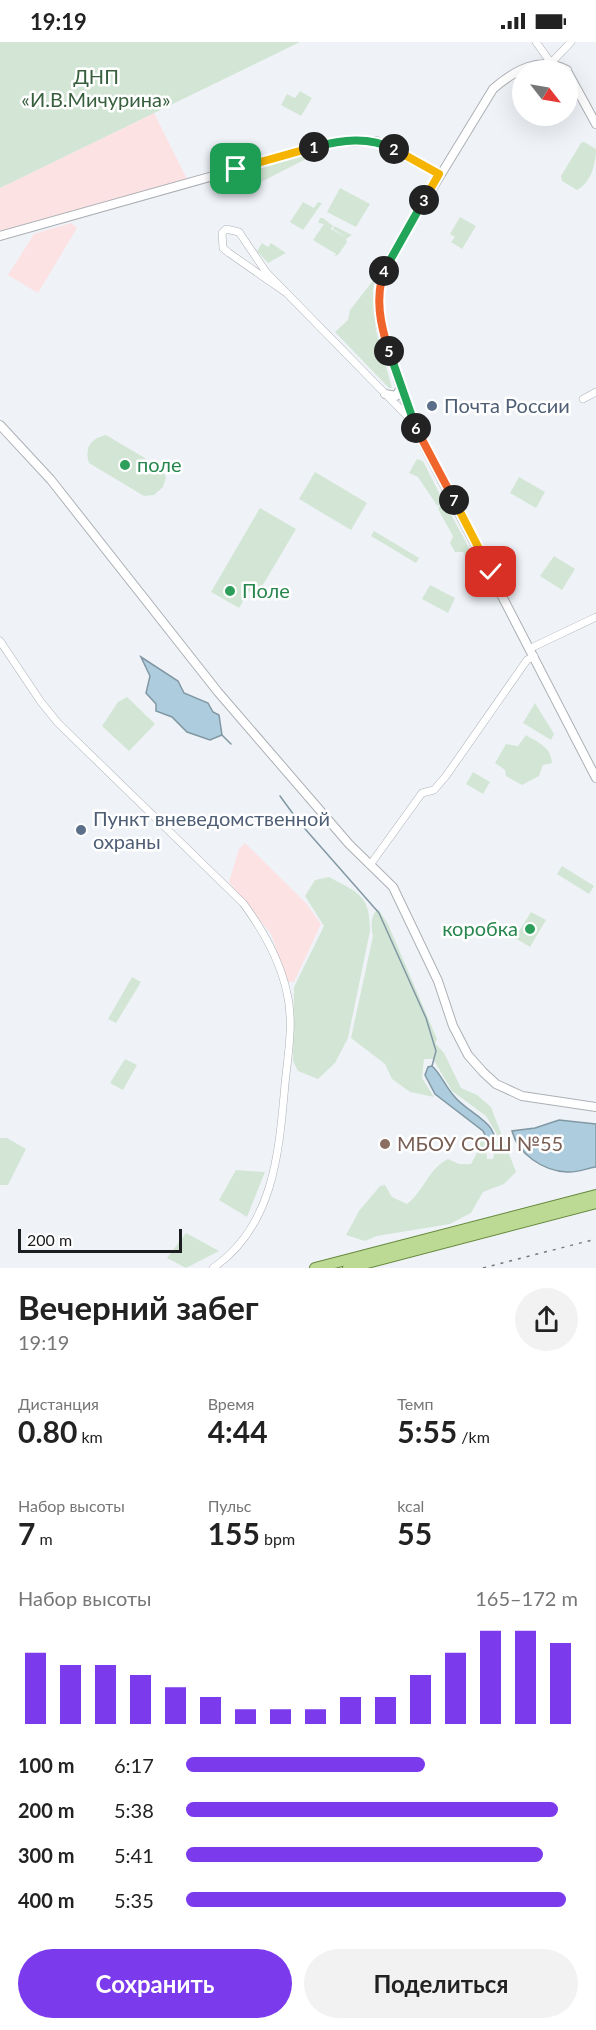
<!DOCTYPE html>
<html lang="ru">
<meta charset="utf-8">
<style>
:root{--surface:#fff;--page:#f2f2f2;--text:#222;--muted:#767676;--accent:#7c3aed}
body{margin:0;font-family:Lato,sans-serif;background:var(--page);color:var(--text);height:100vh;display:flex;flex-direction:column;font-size:22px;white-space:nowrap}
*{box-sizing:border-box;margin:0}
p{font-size:20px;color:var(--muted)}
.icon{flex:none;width:33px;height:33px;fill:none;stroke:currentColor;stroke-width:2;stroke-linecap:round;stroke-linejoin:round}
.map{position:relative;height:1226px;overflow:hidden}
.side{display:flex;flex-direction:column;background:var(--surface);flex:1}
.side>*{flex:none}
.needle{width:39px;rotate:121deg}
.fabs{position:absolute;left:512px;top:18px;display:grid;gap:12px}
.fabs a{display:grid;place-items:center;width:66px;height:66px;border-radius:50%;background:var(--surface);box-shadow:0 6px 24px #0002;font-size:30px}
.scale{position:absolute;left:18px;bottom:15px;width:164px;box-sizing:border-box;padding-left:6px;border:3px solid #1b1d1e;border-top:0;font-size:16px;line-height:21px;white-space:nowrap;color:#1b1d1e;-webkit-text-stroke:4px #fff;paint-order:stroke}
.pin{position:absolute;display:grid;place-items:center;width:51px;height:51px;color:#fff;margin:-26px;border-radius:12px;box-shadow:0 3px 9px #0006}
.km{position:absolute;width:30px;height:30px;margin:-15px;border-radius:50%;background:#222;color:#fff;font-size:16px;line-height:30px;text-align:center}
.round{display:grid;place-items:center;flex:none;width:63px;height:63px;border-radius:32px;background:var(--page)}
.summary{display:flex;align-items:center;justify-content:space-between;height:102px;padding:0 18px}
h1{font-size:33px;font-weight:700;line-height:45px}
.stats{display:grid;grid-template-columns:repeat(3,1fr);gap:9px;height:102px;padding:6px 18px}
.stats div{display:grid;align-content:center}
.stats b{font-size:30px;font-weight:700}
.stats small{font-size:16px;font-weight:400}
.stats p{font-size:16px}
.chart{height:168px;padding:12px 18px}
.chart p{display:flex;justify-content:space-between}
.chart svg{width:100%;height:108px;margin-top:6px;stroke:var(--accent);stroke-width:6}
.action{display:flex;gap:12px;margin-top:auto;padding:12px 18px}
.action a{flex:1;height:69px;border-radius:36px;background:var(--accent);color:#fff;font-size:24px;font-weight:700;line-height:69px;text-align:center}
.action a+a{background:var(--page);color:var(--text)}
ul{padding:0 18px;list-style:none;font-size:20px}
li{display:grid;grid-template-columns:96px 72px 1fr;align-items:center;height:45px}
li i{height:15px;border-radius:8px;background:var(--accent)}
.status{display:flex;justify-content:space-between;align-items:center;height:42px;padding:0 30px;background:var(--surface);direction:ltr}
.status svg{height:16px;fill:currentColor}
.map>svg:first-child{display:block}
.industrial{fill:#fde2e3}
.green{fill:#d3e6d5}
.water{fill:#adccdd;stroke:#8198a4;stroke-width:1.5}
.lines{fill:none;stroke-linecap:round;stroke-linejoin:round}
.stream{stroke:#8198a4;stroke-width:1.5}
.minor-casing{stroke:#acb0b5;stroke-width:8}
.tertiary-casing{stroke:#acb0b5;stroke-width:10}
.primary-casing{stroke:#66883c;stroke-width:12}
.minor{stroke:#fff;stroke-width:7}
.tertiary{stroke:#fff;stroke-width:8}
.primary{stroke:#bcda94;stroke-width:10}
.rail{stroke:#75787b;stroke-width:1.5;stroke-dasharray:3 6;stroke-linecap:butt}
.split-1-casing{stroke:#fff;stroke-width:12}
.split-2-casing{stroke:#fff;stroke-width:12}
.split-3-casing{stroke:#fff;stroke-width:12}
.split-4-casing{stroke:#fff;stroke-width:12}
.split-5-casing{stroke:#fff;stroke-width:12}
.split-6-casing{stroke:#fff;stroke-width:12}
.split-7-casing{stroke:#fff;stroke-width:12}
.split-8-casing{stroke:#fff;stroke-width:12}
.split-1{stroke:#f5b400;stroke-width:8}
.split-2{stroke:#22a559;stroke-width:8}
.split-3{stroke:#f5b400;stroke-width:8}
.split-4{stroke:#22a559;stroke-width:8}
.split-5{stroke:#f0652b;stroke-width:8}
.split-6{stroke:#22a559;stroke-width:8}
.split-7{stroke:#f0652b;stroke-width:8}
.split-8{stroke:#f5b400;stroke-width:8}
.service-dot{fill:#5c6f8a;stroke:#fff;stroke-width:2}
.leisure-dot{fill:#2e9e5b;stroke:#fff;stroke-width:2}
.education-dot{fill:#8d6e63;stroke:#fff;stroke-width:2}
.labels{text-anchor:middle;stroke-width:5;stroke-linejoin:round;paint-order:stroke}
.park-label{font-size:20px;fill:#375f3d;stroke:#fff}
.service-label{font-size:20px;fill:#4e5e75;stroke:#fff;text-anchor:start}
.leisure-label{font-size:20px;fill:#27864d;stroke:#fff;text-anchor:start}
.education-label{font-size:20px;fill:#785e54;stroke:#fff;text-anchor:start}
</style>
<div class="status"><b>19:19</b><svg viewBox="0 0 49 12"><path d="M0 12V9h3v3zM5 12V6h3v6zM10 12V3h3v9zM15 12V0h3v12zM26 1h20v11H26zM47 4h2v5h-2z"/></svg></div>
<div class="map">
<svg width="596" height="1226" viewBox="0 0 596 1226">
<rect width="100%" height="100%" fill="#eff3f8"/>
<g class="industrial">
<path d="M154,71L187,137L0,189V146Z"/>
<path d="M71,181L77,186L38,251L8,233L34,192Z"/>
<path d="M245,801L306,861L321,882L294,940H288L271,892L229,840L239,807Z"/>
</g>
<g class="green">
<path d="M0,0H300L0,146Z"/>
<path d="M300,49L312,56L301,74L281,63L287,52L295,56Z"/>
<path d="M584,100L596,107C596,121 591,141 577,148L562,139L561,134L581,101Z"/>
<path d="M304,113L306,117L255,143L254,138L261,126Z"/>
<path d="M340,146L370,162L356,185L327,170Z"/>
<path d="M303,160L314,166L318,160L322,161L303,188L290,180Z"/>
<path d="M460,175L476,184L462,207L451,200L455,195L450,192Z"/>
<path d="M320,176H323L333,184L331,187L347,196L333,187L334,184L352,193L346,197L347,200L338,213L334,214L336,212L313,198L324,182L318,181Z"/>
<path d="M262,201L268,205L271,201L286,211L268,221L257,209Z"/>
<path d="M375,236L373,248L376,289L392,346H389L335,290L348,278L350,268Z"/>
<path d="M106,393L160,425L166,435L163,445L154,453L144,454L89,421C84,406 91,396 106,393Z"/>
<path d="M417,417L423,419L441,455L438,465L418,435L409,431Z"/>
<path d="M315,430L367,461L351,488L299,457Z"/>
<path d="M519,435L545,450L536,466L510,451Z"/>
<path d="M443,458L480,526L475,532L463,510H455L450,501L453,494L438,467Z"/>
<path d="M260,466L296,487L257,553L249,549L239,566L211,550Z"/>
<path d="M374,489L419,516L416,521L371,494Z"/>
<path d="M554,514L575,527L562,548L540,534Z"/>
<path d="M430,543L455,556L448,571L422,557Z"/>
<path d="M127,655L155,682L129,709L102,684L118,660Z"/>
<path d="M535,661L554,692L551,698L523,681Z"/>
<path d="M526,693C538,701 551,704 552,721L543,723L539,734L522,743L506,734L505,728L495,721L506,702L518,704Z"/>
<path d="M473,730L490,740L483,752L466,742Z"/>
<path d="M562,824L594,844L589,852L557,832Z"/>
<path d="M329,835C358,851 370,852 370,889L348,996L335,1021L318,1037L298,1029L293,1019L294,945L324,884L305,854L315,838Z"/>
<path d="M378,867L388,882L437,997L435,1001L444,1011L461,1046L477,1053L491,1065L516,1130L504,1142L483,1150L471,1171L450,1182L377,1194L365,1199L346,1193L359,1169L380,1144L385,1143L392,1155L407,1162C424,1149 429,1126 448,1117L459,1122H471L479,1107L481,1097H486L487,1117H493L498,1094L486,1074L452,1049L433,1017H424L422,1036L434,1055L410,1050L392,1037L385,1022L351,996L373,894C371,884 370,874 378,867Z"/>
<path d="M531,870L546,878L530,905L515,896Z"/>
<path d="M132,935L141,940L116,981L108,977Z"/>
<path d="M125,1017L137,1023L123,1048L110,1041Z"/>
<path d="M0,1096H7L26,1107L8,1143H0Z"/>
<path d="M236,1128L265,1130L247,1175L219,1158Z"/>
<path d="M186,1191L219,1209L186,1226L167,1216Z"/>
</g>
<g class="water">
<path d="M141,615L178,639L184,651L208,661L213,670L219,673L222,693L210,698L187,690L172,675L156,669V662L146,651L150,634Z"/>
<path d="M432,1024C440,1031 446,1045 454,1054C469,1073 504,1081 493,1110L483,1089L435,1052L425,1033L428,1025Z"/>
<path d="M559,1078L596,1082V1125C587,1126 577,1131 567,1130C543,1129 518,1112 512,1089L535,1086Z"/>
</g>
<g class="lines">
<g class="stream">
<path d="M222,693L231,702"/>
<path d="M280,754L299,780L379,871L426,976L436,1009L432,1024"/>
</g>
<g class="minor-casing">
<g id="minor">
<path d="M536,0L551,21L571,0"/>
<path d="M285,250L229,211L223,206L222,191L226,187L239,190L266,230L411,378"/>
<path d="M583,357L596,350"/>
<path d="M0,599L41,660L58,681L243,861C263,888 280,918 287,951C294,980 288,1013 285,1042C279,1110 274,1184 213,1226"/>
<path d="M531,606L596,575"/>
<path d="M370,823L422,751L434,748L446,734L527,618L534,614"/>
</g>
</g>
<g class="tertiary-casing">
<g id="tertiary">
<path d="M567,28C539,14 515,28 493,47L393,211L383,231L379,250V270L382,289L412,380L596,736"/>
<path d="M567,29L596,82"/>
<path d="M0,194L334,100L376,99L439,132"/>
<path d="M385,352L396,354L401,346"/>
<path d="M0,383L51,438L218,650L349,802L393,845L438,939L453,984L468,1013L483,1030L496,1042L522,1054L596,1065"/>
</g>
</g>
<g class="primary-casing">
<g id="primary">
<path d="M315,1226L596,1153"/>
<path d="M348,1226L596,1161"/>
</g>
</g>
<use href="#minor" class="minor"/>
<use href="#tertiary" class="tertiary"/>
<use href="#primary" class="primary"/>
<path class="rail" d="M483,1226L596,1197"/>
</g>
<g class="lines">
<g class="split-1-casing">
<path id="split-1" d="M236,127L314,105"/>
</g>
<g class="split-2-casing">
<path id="split-2" d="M314,105C342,98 368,94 394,107"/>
</g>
<g class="split-3-casing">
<path id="split-3" d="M394,107L439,132L424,158"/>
</g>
<g class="split-4-casing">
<path id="split-4" d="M384,229L424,158"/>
</g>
<g class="split-5-casing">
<path id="split-5" d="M384,229C375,256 380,282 389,309"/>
</g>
<g class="split-6-casing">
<path id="split-6" d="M389,309L416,386"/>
</g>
<g class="split-7-casing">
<path id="split-7" d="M416,386L454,458"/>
</g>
<g class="split-8-casing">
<path id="split-8" d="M454,458L491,530"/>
</g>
<use href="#split-1" class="split-1"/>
<use href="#split-2" class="split-2"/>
<use href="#split-3" class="split-3"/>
<use href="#split-4" class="split-4"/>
<use href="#split-5" class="split-5"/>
<use href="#split-6" class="split-6"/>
<use href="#split-7" class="split-7"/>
<use href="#split-8" class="split-8"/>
</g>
<g class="service-dot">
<circle cx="432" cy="364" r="6"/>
<circle cx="81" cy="788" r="6"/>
</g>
<g class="leisure-dot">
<circle cx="125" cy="423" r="6"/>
<circle cx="230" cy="549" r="6"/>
<circle cx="530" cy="887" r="6"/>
</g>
<circle class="education-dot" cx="385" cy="1102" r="6"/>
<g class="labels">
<g class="park-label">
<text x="96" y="42">ДНП<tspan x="96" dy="23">«И.В.Мичурина»</tspan></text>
</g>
<g class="service-label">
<text x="444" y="371">Почта России</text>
<text x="93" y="784">Пункт вневедомственной<tspan x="93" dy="23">охраны</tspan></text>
</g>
<g class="leisure-label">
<text x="137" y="430">поле</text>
<text x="242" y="556">Поле</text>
<text x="518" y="894" text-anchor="end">коробка</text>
</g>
<g class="education-label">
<text x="397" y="1109">МБОУ СОШ №55</text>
</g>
</g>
</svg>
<div class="fabs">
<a><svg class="needle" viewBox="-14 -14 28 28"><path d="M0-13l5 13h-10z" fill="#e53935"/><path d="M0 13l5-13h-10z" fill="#767676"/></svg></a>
</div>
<div class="scale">200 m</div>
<div class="pin" style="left:236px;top:127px;background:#1e9e55"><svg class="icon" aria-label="arrive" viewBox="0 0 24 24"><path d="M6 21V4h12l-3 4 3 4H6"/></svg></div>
<div class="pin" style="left:491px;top:530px;background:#d93025"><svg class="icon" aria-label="check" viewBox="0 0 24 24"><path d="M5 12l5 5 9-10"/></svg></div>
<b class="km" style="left:314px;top:105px">1</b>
<b class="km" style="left:394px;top:107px">2</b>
<b class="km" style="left:424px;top:158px">3</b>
<b class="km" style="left:384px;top:229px">4</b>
<b class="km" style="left:389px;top:309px">5</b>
<b class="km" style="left:416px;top:386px">6</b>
<b class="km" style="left:454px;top:458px">7</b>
</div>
<section class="side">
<div class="summary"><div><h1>Вечерний забег</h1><p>19:19</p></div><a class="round"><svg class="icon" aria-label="share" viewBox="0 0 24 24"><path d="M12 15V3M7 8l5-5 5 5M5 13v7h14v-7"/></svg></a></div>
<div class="stats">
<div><p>Дистанция</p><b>0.80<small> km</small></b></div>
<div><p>Время</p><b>4:44</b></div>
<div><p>Темп</p><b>5:55<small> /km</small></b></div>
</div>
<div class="stats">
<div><p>Набор высоты</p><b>7<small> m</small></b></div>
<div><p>Пульс</p><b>155<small> bpm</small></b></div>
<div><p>kcal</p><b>55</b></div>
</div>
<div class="chart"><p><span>Набор высоты</span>165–172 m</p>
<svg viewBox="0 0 160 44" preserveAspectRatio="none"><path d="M5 44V15M15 44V20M25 44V20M35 44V24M45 44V29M55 44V33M65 44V38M75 44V38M85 44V38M95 44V33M105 44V33M115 44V24M125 44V15M135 44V6M145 44V6M155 44V11"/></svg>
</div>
<ul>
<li><b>100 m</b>6:17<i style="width:61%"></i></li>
<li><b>200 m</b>5:38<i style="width:95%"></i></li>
<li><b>300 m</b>5:41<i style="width:91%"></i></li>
<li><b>400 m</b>5:35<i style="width:97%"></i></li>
</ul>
<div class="action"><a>Сохранить</a><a>Поделиться</a></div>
</section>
